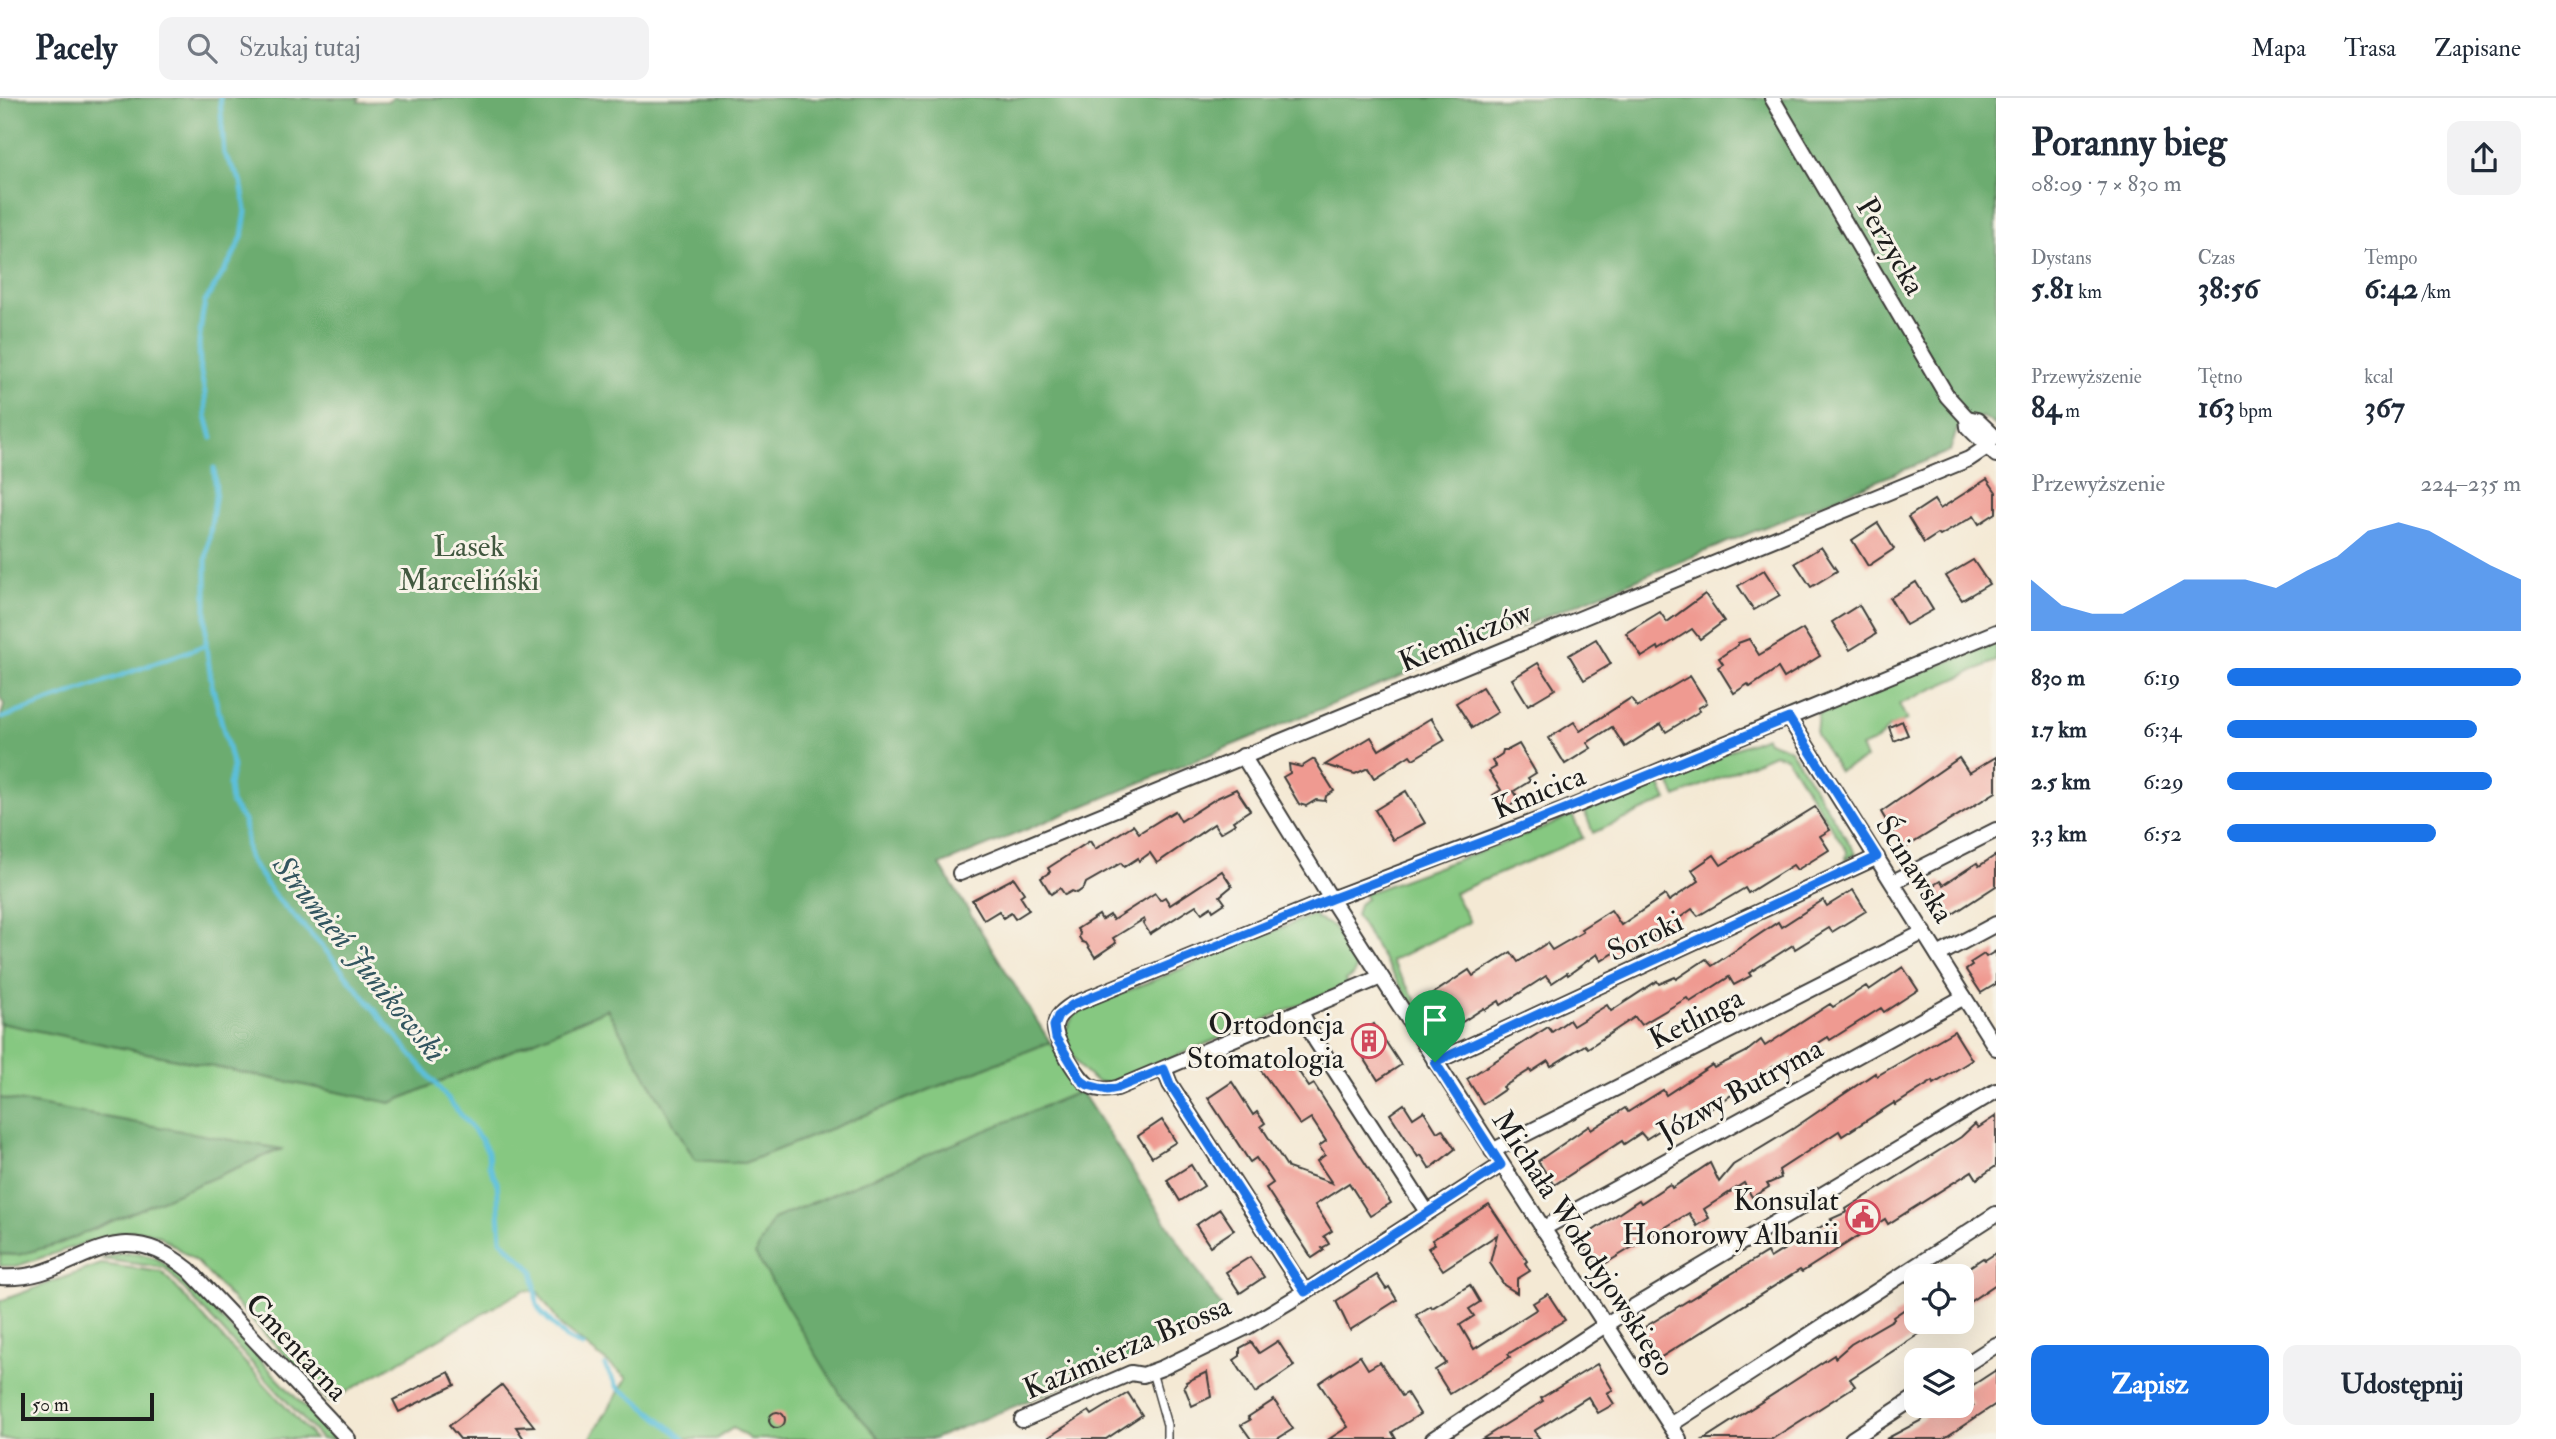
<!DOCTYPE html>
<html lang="pl">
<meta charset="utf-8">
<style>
:root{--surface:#fff;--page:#f2f2f3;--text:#1f2937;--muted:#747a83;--line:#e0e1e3;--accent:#1a73e8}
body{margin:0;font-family:"IM FELL Double Pica",serif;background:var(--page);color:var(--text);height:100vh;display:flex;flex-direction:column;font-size:26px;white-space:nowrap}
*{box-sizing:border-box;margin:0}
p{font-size:23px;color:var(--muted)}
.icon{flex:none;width:38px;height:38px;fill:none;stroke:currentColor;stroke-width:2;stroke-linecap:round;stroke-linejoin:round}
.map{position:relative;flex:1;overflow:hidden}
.sheet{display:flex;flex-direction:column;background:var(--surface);width:560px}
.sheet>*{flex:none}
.buttons{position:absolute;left:1904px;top:1166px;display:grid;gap:14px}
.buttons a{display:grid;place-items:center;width:70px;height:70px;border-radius:14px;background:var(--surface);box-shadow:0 7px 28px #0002;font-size:35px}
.scale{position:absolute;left:21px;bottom:18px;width:133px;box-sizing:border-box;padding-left:7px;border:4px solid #1c1c1c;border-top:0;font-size:19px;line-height:24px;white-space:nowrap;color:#1c1c1c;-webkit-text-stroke:5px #f7f3e8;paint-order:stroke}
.pin{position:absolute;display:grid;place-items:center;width:60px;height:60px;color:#fff;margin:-72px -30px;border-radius:50% 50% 50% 0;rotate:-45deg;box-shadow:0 0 7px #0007}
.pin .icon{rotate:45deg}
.round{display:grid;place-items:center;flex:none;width:74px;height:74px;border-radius:14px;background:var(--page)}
.summary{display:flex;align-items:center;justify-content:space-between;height:119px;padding:0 35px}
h1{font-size:38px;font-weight:700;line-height:52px}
.metrics{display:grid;grid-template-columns:repeat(3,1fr);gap:10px;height:119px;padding:7px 35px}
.metrics div{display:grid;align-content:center}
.metrics b{font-size:30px;font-weight:700}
.metrics small{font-size:19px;font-weight:400}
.metrics p{font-size:19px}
.chart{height:196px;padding:14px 35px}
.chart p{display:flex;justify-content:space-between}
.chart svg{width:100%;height:126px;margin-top:7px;fill:var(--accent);opacity:.7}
.primary-button{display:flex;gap:14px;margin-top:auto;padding:14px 35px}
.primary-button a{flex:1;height:80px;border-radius:14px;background:var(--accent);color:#fff;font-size:28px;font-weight:700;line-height:80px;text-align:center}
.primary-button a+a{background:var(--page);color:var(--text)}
ul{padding:0 35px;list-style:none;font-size:23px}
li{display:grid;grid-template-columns:112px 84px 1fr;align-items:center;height:52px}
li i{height:18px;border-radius:9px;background:var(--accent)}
header{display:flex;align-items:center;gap:42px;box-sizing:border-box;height:98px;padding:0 35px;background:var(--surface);border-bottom:2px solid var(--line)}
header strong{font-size:33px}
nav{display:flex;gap:38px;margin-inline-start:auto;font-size:24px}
.search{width:490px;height:63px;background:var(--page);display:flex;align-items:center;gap:18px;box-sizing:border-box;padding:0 24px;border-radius:14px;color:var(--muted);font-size:26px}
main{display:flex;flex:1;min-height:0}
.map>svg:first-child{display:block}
.green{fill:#86c881;stroke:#51724e;stroke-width:2}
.forest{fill:#6cac6f;stroke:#446446;stroke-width:2}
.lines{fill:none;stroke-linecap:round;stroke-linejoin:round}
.stream{stroke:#5cbfdb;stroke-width:5}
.building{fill:#ef9a91}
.service-casing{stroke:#3c3b38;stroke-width:10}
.minor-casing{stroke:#3c3b38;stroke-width:18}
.service{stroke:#fff;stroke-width:7}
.minor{stroke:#fff;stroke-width:14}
.route-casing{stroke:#fff;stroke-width:14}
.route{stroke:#1a73e8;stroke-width:9}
.labels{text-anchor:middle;stroke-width:6;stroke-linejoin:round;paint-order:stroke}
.street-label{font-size:30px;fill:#1c1c1c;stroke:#f7f3e8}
.park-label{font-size:30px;fill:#41583f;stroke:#f7f3e8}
.poi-label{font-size:30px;fill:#1c1c1c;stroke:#f7f3e8;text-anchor:end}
.water-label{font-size:32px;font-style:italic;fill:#32555f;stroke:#f7f3e8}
</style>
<header>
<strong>Pacely</strong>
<div class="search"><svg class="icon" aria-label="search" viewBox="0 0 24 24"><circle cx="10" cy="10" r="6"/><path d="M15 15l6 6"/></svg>Szukaj tutaj</div>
<nav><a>Mapa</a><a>Trasa</a><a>Zapisane</a></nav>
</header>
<main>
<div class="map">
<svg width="1996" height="1341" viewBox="0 0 1996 1341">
<rect width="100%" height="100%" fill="#f7f3e8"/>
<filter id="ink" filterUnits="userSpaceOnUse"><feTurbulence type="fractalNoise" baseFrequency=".0143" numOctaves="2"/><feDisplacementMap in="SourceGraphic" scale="14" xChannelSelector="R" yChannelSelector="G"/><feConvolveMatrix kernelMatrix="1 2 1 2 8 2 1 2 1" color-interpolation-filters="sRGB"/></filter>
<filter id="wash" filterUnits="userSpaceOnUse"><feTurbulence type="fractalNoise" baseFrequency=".00686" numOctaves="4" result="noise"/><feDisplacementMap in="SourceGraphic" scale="28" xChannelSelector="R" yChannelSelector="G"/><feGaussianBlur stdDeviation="1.57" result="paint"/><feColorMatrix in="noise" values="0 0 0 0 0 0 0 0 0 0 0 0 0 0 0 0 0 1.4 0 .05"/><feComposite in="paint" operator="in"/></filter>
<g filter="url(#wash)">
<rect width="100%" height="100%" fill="#f4e9d4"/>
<g class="green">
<path d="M1996,544V563L1899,606L1907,622L1889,629L1878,642L1861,649L1866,661L1839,673L1816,636L1818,616L1913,576L1923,575L1924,572L1964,558L1965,555L1978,549L1981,551Z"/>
<path d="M1766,639L1768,643L1790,651L1856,756L1846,761L1847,753L1786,659L1774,656L1676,699L1667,681L1668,678L1692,667L1696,672L1710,667V660Z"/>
<path d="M1655,683L1658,684L1667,702L1593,735L1584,712L1627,697L1630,693Z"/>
<path d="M1572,717L1583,740L1454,795L1470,824L1391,863L1426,918L1421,921L1356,817L1359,806L1366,801L1364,796L1544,730Z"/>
<path d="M1315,816L1317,821L1333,828L1357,867L1353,878L1345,882L1347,887L1112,985C1084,988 1074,958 1062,938L1076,914Z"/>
<path d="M607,911L695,1062L744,1065L1050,944L1081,993L773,1121L842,1299L880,1341H750L733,1330L716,1341H590L627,1280L561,1228L538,1194L524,1192L329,1304L198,1165L160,1138L144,1133H129L109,1137L17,1168H0V1156L18,1157L280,1052L0,1000V925L391,1005Z"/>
<path d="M138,1155L156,1160L179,1176L335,1341H321L165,1170L101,1161L118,1156Z"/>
<path d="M101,1166L162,1174L315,1341H0V1203Z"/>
</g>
<g class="forest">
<path d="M0,0H359L358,4L389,3L393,0H1996V328L1983,319L1957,332L1950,353L940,767L1050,944L744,1065L695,1062L607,911L391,1005L0,925V621L4,607L0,597Z"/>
<path d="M1081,993L1227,1218L1152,1253L933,1341H880L842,1299L755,1156L773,1121Z"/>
<path d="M0,1000L281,1051L61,1145L18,1157L0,1156Z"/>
</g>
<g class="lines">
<g class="stream">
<path d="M212,340L206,318L205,296L200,269L199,245L202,219L205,204L231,162L242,139L246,113L241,83L224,56L220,0"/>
<path d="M214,370L216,394L206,461V547L212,587L233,669L229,687L231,705L244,723L248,759L274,797L322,848L480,1040L488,1054L489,1068L497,1084L501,1142L533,1173L537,1207L541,1214L566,1240L582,1248"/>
<path d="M2,620L206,547"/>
<path d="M605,1268L618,1290L634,1300L684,1341"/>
</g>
</g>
<g id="blocks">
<g class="building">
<path d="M1987,381L1996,394V415L1979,426L1974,418L1940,438L1938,436L1924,445L1908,419L1934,402L1940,411Z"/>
<path d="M1878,425L1894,451L1868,468L1852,442Z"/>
<path d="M1821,449L1837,473L1811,489L1795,465Z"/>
<path d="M1973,462L1989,486L1962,502L1946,478Z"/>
<path d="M1764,472L1780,497L1754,512L1738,488Z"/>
<path d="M1916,484L1933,512L1906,527L1890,500Z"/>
<path d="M1705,496L1724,523L1700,541L1692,531L1659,552L1658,549L1642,559L1626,535L1660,514L1667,524Z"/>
<path d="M1859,507L1876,536L1850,552L1832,524Z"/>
<path d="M1803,531L1820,558L1784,580L1778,570L1750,589L1748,586L1734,595L1718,569L1723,566L1719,560L1738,547V545L1749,541L1759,557Z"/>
<path d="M1596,541L1611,566L1584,582L1569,557Z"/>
<path d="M1538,565L1555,591L1528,607L1512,581Z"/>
<path d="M1690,578L1707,605L1698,610L1700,613L1666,634L1661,626L1625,649L1612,629L1587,645L1591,650L1565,666L1549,640L1574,624L1580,633L1631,600L1637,609Z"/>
<path d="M1482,589L1498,614L1472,630L1456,605Z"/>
<path d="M1431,620L1445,642L1413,661L1410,657L1374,680L1368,670L1355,676L1325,667L1371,639L1379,652Z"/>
<path d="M1902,623L1908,637L1894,643L1889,629Z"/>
<path d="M1519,646L1536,675L1528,680L1530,683L1514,693L1519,702L1502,713L1493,697L1501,692L1489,673L1496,669L1492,663L1502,656L1503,652H1508Z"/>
<path d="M1996,659V694L1903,751L1881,714L1959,660L1969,675Z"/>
<path d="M1314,661L1334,693L1326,698L1325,703L1316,702L1306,708L1299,706L1283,679L1290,675L1289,666L1301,669Z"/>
<path d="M1236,691L1250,712L1233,723L1235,726L1220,735L1214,726L1157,765L1150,755L1139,763L1138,760L1124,769L1121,765L1086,785L1084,790L1077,795L1072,793L1065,797L1060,790L1051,796L1041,780L1050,774L1048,770L1090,743L1095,751L1133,727L1139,735L1175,713L1181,723L1217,700Z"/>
<path d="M1406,693L1425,725L1393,742L1375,712Z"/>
<path d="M1815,709L1830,732L1820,738L1829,752L1797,772L1793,767L1748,795L1745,790L1698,818L1692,811L1650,841L1646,835L1601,863L1597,856L1568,877L1567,875L1552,885L1546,878L1501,907L1499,903L1485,912L1484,910L1453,930L1431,897L1469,872L1473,878L1511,854L1518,864L1547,845L1552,852L1583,834L1581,831L1611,812L1621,827L1665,797L1669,803L1699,783L1692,772L1714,757L1721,767Z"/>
<path d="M1996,757V788L1942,823L1924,793L1940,783L1943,787L1977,765L1979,768Z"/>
<path d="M1222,773L1232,788L1220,798L1225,805L1213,813L1211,809L1202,815L1196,807L1150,836L1143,825L1145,824L1144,821L1113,840L1116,845L1095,859L1086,845L1082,844L1079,839L1080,835L1077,831L1099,817L1102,822L1110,817L1113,822L1155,795L1160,802L1165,799L1170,807Z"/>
<path d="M1014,780L1024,795L1020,798L1029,812L1015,821L1011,815L1003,820L999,813L984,822L972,802Z"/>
<path d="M1853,792L1866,813L1832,834L1829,830L1795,851L1793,847L1749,875L1751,878L1734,887L1729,879L1690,904L1687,900L1641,927L1635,919L1588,950L1585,947L1551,968L1548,963L1531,974L1530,972L1503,989L1505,991L1483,1006L1467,981L1548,929L1552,934L1569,922L1573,928L1607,907L1611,913L1657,883L1659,886L1675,879L1676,881L1706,861L1712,868L1778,824L1781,829L1823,802L1827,808Z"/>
<path d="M1996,853V886L1981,895L1966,872L1972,868L1970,865L1984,856L1986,859Z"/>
<path d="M1903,869L1918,892L1884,914L1881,910L1830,942L1828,939L1794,961L1791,957L1694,1022L1689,1014L1646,1041L1641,1035L1624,1046L1622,1043L1554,1087L1538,1063L1589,1028L1591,1032L1625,1010L1628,1014L1663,992L1666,997L1712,967L1714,970L1746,954L1761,942L1765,948L1830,906L1833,909L1866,888L1869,892Z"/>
<path d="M1374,926L1401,967L1378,982L1352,941Z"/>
<path d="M1954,933L1972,962L1934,986L1933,983L1895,1007L1894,1005L1842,1038L1839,1033L1822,1044L1779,1072L1781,1080L1767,1086L1769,1089L1752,1099L1744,1085L1704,1111L1709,1120L1697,1128L1689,1115L1598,1170L1579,1142L1639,1102L1641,1105L1670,1086L1672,1090L1710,1065L1719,1084L1733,1067L1794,1030L1875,975L1877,978Z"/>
<path d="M1283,956L1290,966L1293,965L1309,989L1314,986L1391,1105L1370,1118L1349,1085L1315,1107L1332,1133L1324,1138L1329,1146L1322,1150L1324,1152L1312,1160L1266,1090L1273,1085L1256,1060L1250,1064L1208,1000L1232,984L1253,1017L1257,1014L1265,1025L1261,1028L1288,1070L1332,1085L1317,1063L1325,1057L1319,1048L1326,1043L1311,1020L1300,1027L1260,971Z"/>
<path d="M1404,1006L1413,1020L1424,1013L1437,1034L1442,1031L1455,1051L1430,1071L1421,1057L1418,1059L1390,1016Z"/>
<path d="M1996,1018V1068L1977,1081L1972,1073L1888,1126L1885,1121L1802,1174L1800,1172L1658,1261L1640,1232L1767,1154L1770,1160L1832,1122L1831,1121L1847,1114L1846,1111L1961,1039L1975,1026L1978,1030Z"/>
<path d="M1162,1022L1176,1044L1152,1059L1138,1038Z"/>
<path d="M1191,1067L1204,1088L1180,1103L1167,1082Z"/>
<path d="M1489,1106L1527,1163L1525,1165L1530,1173L1517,1181V1195L1504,1187L1490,1165L1497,1137L1443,1172L1428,1150L1435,1146L1432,1142Z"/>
<path d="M1220,1111L1234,1132L1210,1148L1196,1127Z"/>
<path d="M1996,1155V1186L1962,1209V1178H1956L1983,1160L1985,1162Z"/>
<path d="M1250,1159L1264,1179L1240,1195L1226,1174Z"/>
<path d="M1377,1177L1386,1191L1389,1189L1397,1202L1350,1232L1336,1203Z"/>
<path d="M1470,1187L1480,1204L1469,1211L1474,1218L1460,1227L1474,1251L1537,1211L1533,1205L1548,1196L1565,1222L1508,1256L1510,1259L1450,1296L1435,1272L1446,1265L1416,1217L1431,1208L1432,1210Z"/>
<path d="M1916,1206V1223H1939L1850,1281L1855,1288L1772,1341H1704L1834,1257L1835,1260L1851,1246L1894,1221L1893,1219L1905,1211Z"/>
<path d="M1278,1243L1294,1268L1255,1295L1234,1262L1240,1258V1250L1251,1244L1259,1255Z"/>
<path d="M1360,1258L1368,1271L1380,1264L1402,1298L1407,1295L1420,1316L1392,1334L1396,1341H1329L1348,1329L1319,1285Z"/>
<path d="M1597,1266L1613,1292L1607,1295L1614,1306L1598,1315L1588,1299L1534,1333L1540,1341H1482L1543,1303L1541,1300Z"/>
<path d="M1996,1272V1306L1943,1341H1886L1920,1323L1940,1307H1973L1964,1293Z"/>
<path d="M449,1274L455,1287L399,1314L393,1302Z"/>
<path d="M1207,1274L1211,1299L1192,1308L1184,1288L1187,1286L1186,1284Z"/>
<path d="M502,1287L534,1328L516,1329L524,1341H460L449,1328Z"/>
<path d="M1128,1295L1142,1317L1106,1341H1046L1089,1313L1092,1317Z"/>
<path d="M1274,1302L1293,1331L1277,1341H1251L1241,1327L1250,1322L1248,1319Z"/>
<circle cx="777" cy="1322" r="8"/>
</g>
</g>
</g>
<g filter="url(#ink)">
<use href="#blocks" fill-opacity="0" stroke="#3c3b38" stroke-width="2"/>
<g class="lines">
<g class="service-casing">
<path id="service" d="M1152,1274L1167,1327V1341"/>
</g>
<g class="minor-casing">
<g id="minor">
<path d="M1772,0L1947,298L1967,320"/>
<path d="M1967,320L1968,329L1996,357"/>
<path d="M1967,320L1977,322L1996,340"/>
<path d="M1789,620L1996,950"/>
<path d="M1243,658L1331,801L1679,1341"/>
<path d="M960,775L1969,361L1987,349"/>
<path d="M1893,784L1996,732"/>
<path d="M1938,857L1996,826"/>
<path d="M1381,879L1117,990C1108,992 1099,993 1090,988C1079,982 1053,940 1055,928C1056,918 1064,912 1072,907L1331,801L1562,713L1996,534"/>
<path d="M1301,914L1316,943L1427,1114"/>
<path d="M1435,964L1877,759"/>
<path d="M1164,971L1170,986L1305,1194"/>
<path d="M1492,1053L1924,834"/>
<path d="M1542,1131L1964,899"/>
<path d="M0,1179C77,1185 109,1107 189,1172L348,1341"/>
<path d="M1962,1269L1996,1247"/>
<path d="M1022,1322L1131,1275L1143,1277L1162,1270L1247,1229L1305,1194L1501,1067"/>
<path d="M1670,1327L1996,1116"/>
<path d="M1433,1341L1625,1214L1996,993"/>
<path d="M1852,1341L1916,1299"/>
</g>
</g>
<use href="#service" class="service"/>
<use href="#minor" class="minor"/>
</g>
</g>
<g class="lines" filter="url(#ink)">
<g class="route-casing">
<path id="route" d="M1789,620L1877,759L1435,964L1501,1067L1305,1194L1170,986L1164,971L1117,990L1107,992L1088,987L1082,983L1056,940L1054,928L1058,918L1072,907L1331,801L1501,737Z"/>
</g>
<use href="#route" class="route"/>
</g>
<defs>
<g id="building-ring" transform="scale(1.75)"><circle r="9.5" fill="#f7f3e8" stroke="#d1495b" stroke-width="1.5"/><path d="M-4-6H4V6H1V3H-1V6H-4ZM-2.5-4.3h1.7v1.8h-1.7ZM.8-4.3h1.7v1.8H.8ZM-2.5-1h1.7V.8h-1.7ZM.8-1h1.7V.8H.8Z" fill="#d1495b"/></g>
<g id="civic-ring" transform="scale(1.75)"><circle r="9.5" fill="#f7f3e8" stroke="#d1495b" stroke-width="1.5"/><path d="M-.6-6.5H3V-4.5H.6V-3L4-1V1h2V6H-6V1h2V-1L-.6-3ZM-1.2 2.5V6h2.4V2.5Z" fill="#d1495b"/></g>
</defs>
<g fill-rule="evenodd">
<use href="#building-ring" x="1369" y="943"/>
<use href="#civic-ring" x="1863" y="1119"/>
</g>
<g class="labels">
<g class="street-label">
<text transform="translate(1891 148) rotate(60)" y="10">Perzycka</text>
<text transform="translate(1465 539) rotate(-22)" y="10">Kiemliczów</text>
<text transform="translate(1539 694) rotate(-22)" y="10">Kmicica</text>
<text transform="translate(1915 771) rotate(58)" y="10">Ścinawska</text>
<text transform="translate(1645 838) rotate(-25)" y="10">Soroki</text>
<text transform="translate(1696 920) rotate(-27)" y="10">Ketlinga</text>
<text transform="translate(1740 992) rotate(-29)" y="10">Józwy Butryma</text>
<text transform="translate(1584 1145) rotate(57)" y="10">Michała Wołodyjowskiego</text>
<text transform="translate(297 1249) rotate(47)" y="10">Cmentarna</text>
<text transform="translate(1127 1249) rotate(-23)" y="10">Kazimierza Brossa</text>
</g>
<g class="park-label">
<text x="469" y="458">Lasek<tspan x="469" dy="34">Marceliński</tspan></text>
</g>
<g class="poi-label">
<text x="1344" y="936">Ortodoncja<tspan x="1344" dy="34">Stomatologia</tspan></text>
<text x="1839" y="1112">Konsulat<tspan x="1839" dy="34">Honorowy Albanii</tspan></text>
</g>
<g class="water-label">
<text transform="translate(360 860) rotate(51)" y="11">Strumień Junikowski</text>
</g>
</g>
</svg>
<div class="buttons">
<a><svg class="icon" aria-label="locate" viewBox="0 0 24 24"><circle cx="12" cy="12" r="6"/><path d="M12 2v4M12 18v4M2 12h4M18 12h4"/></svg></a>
<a><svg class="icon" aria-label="layers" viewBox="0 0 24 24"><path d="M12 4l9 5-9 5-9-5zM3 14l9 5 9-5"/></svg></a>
</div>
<div class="scale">50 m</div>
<div class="pin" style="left:1435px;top:964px;background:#1e9e55"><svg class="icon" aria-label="arrive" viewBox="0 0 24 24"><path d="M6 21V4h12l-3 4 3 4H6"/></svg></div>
</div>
<section class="sheet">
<div class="summary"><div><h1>Poranny bieg</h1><p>08:09 · 7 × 830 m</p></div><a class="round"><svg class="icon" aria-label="share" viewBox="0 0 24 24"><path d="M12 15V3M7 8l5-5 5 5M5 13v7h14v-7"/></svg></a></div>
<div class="metrics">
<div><p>Dystans</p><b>5.81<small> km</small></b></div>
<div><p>Czas</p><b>38:56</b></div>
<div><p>Tempo</p><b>6:42<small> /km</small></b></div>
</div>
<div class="metrics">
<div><p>Przewyższenie</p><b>84<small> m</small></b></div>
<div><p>Tętno</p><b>163<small> bpm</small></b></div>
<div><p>kcal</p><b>367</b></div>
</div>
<div class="chart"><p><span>Przewyższenie</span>224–235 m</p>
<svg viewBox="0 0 160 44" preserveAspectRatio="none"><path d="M0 44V26L10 35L20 38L30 38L40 32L50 26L60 26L70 26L80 29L90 23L100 18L110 9L120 6L130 9L140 15L150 21L160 26V44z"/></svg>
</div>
<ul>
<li><b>830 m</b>6:19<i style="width:100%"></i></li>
<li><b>1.7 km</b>6:34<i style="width:85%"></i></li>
<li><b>2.5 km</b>6:29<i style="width:90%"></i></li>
<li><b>3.3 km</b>6:52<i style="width:71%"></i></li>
</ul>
<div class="primary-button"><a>Zapisz</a><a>Udostępnij</a></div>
</section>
</main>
